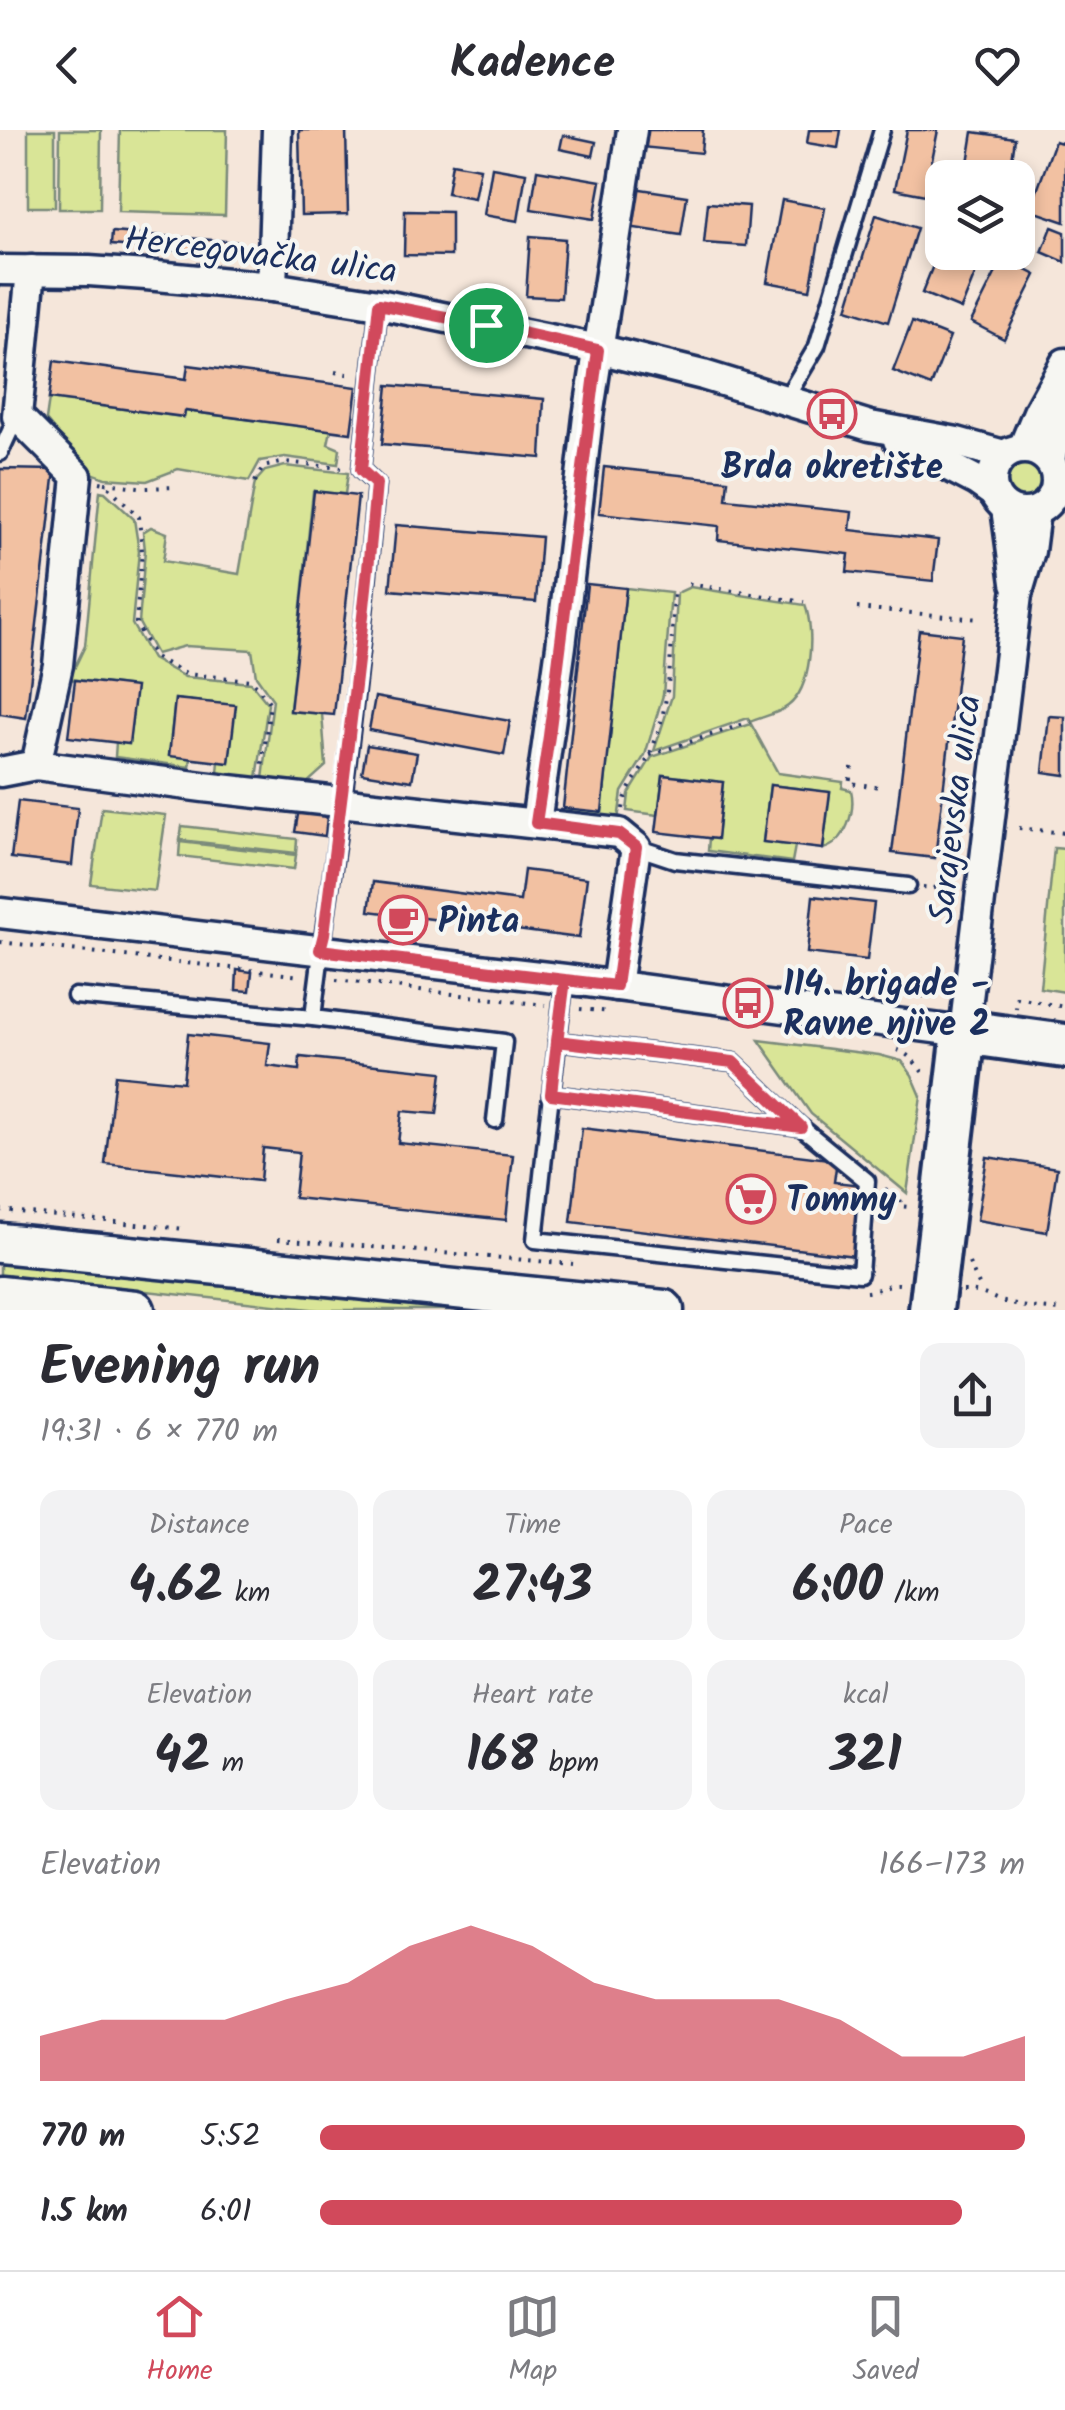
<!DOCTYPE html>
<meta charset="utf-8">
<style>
:root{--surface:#fff;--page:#f2f2f3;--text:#2b2b33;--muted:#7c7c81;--line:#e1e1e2;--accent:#d1495b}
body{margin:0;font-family:Kalam,sans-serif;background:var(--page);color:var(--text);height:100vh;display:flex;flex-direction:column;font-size:38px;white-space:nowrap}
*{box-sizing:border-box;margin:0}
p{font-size:32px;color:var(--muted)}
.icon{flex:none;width:55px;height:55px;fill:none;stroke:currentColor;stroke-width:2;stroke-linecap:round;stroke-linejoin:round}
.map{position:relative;height:1180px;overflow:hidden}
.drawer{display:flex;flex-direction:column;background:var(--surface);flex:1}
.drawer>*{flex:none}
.buttons{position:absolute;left:925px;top:30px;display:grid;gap:20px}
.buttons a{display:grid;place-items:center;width:110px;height:110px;border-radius:20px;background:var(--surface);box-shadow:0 5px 15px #0003;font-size:50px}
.pin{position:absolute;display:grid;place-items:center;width:85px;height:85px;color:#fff;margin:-42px;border:5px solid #fff;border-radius:50%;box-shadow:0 2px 10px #0007}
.round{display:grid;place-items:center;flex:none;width:105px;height:105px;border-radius:20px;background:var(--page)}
.headline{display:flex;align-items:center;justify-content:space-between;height:170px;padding:0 40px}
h1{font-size:55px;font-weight:700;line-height:75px}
.stats{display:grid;grid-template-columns:repeat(3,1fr);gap:15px;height:170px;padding:10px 40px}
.stats div{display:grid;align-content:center;border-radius:20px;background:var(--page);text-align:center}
.stats b{font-size:50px;font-weight:700}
.stats small{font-size:28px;font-weight:400}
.stats p{font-size:28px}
.chart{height:280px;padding:20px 40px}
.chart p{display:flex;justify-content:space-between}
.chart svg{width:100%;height:180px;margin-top:10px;fill:var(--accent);opacity:.7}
ul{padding:0 40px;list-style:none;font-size:32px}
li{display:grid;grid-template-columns:160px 120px 1fr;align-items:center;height:75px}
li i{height:25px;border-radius:12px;background:var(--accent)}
header{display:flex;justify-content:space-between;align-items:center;height:130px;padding:0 40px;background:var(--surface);font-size:45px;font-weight:700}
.tabs{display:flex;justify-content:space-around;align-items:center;height:140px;border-top:2px solid var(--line);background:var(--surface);font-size:28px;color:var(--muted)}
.tabs a{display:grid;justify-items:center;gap:5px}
.tabs .current{color:var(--accent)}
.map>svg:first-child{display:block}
.green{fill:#d9e597;stroke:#7a8a7a;stroke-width:2.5}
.building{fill:#f2c1a2;stroke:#1b2f5e;stroke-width:2.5}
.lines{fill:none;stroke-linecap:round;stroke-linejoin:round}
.service-casing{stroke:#1b2f5e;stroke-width:21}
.minor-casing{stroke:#1b2f5e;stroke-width:35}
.secondary-casing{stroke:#1b2f5e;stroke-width:45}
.primary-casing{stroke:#1b2f5e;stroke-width:50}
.path{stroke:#1b2f5e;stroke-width:4;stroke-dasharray:2.5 8;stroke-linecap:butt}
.service{stroke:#f6f6f2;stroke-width:14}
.minor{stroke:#f6f6f2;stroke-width:28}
.secondary{stroke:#f6f6f2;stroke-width:38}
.primary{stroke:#f6f6f2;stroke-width:42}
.route-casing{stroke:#fff;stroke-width:20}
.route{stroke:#d1495b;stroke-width:12}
.labels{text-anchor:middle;stroke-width:8;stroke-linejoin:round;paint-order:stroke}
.street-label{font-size:35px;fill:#1b2f5e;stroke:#f6f6f2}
.poi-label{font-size:35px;font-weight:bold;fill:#1b2f5e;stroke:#f6f6f2;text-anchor:start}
</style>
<header><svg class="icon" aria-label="back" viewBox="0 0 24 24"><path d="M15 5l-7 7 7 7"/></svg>Kadence<svg class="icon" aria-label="heart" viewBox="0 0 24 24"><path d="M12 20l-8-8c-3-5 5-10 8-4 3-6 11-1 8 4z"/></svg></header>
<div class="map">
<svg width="1065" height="1180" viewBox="0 0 1065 1180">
<rect width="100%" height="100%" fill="#f5e6da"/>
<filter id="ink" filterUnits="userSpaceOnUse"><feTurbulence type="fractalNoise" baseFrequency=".01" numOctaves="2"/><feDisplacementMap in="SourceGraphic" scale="20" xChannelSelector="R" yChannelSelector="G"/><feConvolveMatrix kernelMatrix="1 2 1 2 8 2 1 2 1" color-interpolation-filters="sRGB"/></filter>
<g filter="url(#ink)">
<g class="green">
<rect x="28" y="0" width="27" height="77"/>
<path d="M60,0H101L100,79H59Z"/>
<path d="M120,0H227L225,85L118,82Z"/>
<path d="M49,269L183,287L185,281L331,300L328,314L340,319L338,334L285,327L260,331L249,351L178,339L147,351L105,348L89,342L46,290Z"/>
<circle cx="1024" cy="350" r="22"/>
<path d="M285,336L348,343L345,364L313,362L290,580L322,584L326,636L305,655L263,649L273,570L256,546L252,520L185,516L156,524L139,493L145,420L143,402L151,397L167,403L163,431L239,444L255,352L265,341Z"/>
<path d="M100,361L105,362L134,389L139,421L132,494L152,529L185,547L251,553L268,574L257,648L218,643L219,631L229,632L235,575L175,569L169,625L191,628L190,637L115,627L116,612L129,613L135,557L69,549L85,516Z"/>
<path d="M690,457L805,475C815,501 812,558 788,576C778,584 761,587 750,592L748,588L654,621L672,566L677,463Z"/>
<path d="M626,458L671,463L663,565L645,625L622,662L618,690L562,685L563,678L602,681Z"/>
<path d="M751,594L778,643L843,652L842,658L851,660C856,681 846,713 823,719L830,662L770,655L763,712L795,716L792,732L708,721L709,708H717L723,652L663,645L658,685L627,681L629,664L652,627Z"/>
<path d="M102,678L166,685L155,761L91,754Z"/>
<path d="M182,696L297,709L296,723L180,710Z"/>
<path d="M180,712L296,725L294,739L179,726Z"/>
<path d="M1054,718L1065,719V862L1040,858Z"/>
<path d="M759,910L879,925L902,931L912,945L921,966L907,1063L811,984Z"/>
<path d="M0,1134L165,1146L468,1180H319L0,1145Z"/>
</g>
<g class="building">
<path d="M299,0H346L348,84L301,85Z"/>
<path d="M643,0H703L701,23L641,17Z"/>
<path d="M809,0H841L838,18L807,13Z"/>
<path d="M907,0H938L925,65L895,59Z"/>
<path d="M973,2L1015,8L1010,45L967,39Z"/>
<path d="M563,5L596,12L593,26L560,19Z"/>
<path d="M1055,11L1065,14V92L1030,80Z"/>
<path d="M452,33L480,38L474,68L447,63Z"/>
<path d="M492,37L526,43L518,91L484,85Z"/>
<path d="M537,40L601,51L594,89L531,79Z"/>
<path d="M634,58L687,66L681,105L628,97Z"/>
<path d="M782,70L825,78L810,160L767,152Z"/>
<path d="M708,73L749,76L746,116L704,113Z"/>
<path d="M405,81L451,82V126L404,125Z"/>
<path d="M876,85L917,98L888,192L847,179Z"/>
<path d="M1052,97L1065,102V132L1042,122Z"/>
<path d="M112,102L236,112L235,125L111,115Z"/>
<path d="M530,106L565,109L561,168L526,166Z"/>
<path d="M942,113V122H984L961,179L922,163Z"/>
<path d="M1003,128L1036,145L1004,209L971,192Z"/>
<path d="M912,192L950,207L931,256L893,241Z"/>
<path d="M54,231L186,249L188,235L357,257L351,303L185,281L184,287L49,269Z"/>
<path d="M388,255L544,269L541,328L382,314Z"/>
<path d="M604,337L728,350L726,369L852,382L850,400L938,410L933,451L847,442L849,424L718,410L719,396L599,383Z"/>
<path d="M0,339L55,340L26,588L0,584Z"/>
<path d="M314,361L358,366L334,585L290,581Z"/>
<path d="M396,395L541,407L536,472L390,460Z"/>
<path d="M587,454L626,458L602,682L563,678Z"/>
<path d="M919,500L962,505L935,728L892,723Z"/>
<path d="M75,550L136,557L129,614L68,607Z"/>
<path d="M375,567L510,591L504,625L369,600Z"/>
<path d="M175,569L236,575L229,633L169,626Z"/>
<path d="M1049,586L1065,587V645L1043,642Z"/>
<path d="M367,615L417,623L412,651L362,643Z"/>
<path d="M663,645L723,652L717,709L656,702Z"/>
<path d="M770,655L830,662L823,719L763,712Z"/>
<path d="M18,671L78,678L72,735L11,728Z"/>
<path d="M300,673L312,675L327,687L325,706L295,702Z"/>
<path d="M524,740L587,748L579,808L369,781L373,752L520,771Z"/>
<path d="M813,766L874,773L867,830L807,823Z"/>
<path d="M237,840L252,842L250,861L236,860Z"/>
<path d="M188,904L270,913L267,936L299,940L300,927L442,942L437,984L402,981L398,1013L513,1025L506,1090L294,1068L299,1022L263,1018L260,1051L105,1034L115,945L183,952Z"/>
<path d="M582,998L837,1030L834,1052L862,1055L855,1126L571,1092Z"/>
<path d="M987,1027L1057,1038L1047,1102L977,1090Z"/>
</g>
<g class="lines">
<g class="service-casing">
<g id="service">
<path d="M785,270L817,216L882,0"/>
<path d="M0,323L17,286"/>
<path d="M636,717L675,730L908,756"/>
<path d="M75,866L313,888L504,912L495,990"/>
<path d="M313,888C321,817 332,746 342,675C356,568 367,461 376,354L361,340L379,174"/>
<path d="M557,911L733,932L801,997L867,1051L860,1144L535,1110C544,1023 554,936 565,849"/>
<path d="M551,964L801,997"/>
</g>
</g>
<g class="minor-casing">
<g id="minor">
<path d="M0,140L89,141L146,145L272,157L379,174L598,219L703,245L870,296L957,312L1004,325"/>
<path d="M31,140L17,286L77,346L58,535L36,635"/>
<path d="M272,157L277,0"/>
<path d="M898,310L977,351L994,363"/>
<path d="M1023,318L1039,280L1065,233"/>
<circle cx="1024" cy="351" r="32"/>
<path d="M1050,331L1065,253"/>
<path d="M1006,378L1016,453"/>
<path d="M0,642L36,635L203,657L619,703L636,717L616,856"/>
<path d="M536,693L561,516L588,287L632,0"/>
<path d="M0,783L565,849L964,902L1017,465L1030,421L1035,382"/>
</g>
</g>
<g class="secondary-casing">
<g id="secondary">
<path d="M0,1113L664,1180"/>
<path d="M0,1166L135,1180"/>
</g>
</g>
<g class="primary-casing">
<path id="primary" d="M931,1180L964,902L1065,916"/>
</g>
<g class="path">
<path d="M335,242L352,245"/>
<path d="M100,352L105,353L139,387L142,421L136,493L154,527L186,544L252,550L270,573L262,638"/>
<path d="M255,352L263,337L285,332L341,338"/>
<path d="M105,353L146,358L175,357"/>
<path d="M689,454L804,472"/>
<path d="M857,478L979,489"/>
<path d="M650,625L750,592"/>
<path d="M852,637L849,653L880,657"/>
<path d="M623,679C627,653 640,646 650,624C672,573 671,517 674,463"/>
<path d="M1019,698L1065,703"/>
<path d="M923,757L952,759"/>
<path d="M0,812L302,846"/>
<path d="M336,850L545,875"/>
<path d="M923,868V861"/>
<path d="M580,879L610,882"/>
<path d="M1016,879L1017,868L1065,877"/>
<path d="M897,920C910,924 918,936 926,947"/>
<path d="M885,1059L901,1066L900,1076L909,1077"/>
<path d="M0,1080L184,1099"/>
<path d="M278,1109L573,1134"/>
<path d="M969,1133L982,1161"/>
<path d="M963,1161C987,1161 990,1169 1011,1174C1027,1178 1044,1178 1060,1180"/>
<path d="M866,1162C877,1161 890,1153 899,1154"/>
</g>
<use href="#service" class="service"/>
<use href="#minor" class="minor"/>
<use href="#secondary" class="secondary"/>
<use href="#primary" class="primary"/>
</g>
</g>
<g class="lines" filter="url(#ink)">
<g class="route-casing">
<path id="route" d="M486,195L379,174L361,340L376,354C363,505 343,654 324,804L320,820L565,850L557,911L733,932L801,997L551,964C555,926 560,888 565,850L616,856L636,717L619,704L536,693L549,606L598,220L486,195"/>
</g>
<use href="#route" class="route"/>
</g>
<defs>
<g id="bus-ring" transform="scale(2.5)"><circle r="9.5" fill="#f6f6f2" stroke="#d1495b" stroke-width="1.5"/><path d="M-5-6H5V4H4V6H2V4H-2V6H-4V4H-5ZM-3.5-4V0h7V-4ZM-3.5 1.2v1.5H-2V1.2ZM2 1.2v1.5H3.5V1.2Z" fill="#d1495b"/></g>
<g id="cafe-ring" transform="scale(2.5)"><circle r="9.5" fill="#f6f6f2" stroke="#d1495b" stroke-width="1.5"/><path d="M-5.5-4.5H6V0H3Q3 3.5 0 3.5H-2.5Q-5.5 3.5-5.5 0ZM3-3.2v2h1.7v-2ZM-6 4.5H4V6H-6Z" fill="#d1495b"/></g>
<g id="supermarket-ring" transform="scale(2.5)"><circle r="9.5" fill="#f6f6f2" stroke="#d1495b" stroke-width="1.5"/><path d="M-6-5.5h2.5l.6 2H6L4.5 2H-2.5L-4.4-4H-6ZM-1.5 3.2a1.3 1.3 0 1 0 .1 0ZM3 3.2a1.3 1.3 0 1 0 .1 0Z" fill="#d1495b"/></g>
</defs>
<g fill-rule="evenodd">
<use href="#bus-ring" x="832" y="284"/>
<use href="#cafe-ring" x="403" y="790"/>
<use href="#bus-ring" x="748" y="873"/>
<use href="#supermarket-ring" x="751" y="1069"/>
</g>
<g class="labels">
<g class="street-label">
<text transform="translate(261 124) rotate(7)" y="12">Hercegovačka ulica</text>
<text transform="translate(954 679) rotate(-83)" y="12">Sarajevska ulica</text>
</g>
<g class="poi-label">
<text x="832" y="348" text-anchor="middle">Brda okretište</text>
<text x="438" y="802">Pinta</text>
<text x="783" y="865">114. brigade -<tspan x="783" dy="40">Ravne njive 2</tspan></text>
<text x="786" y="1081">Tommy</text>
</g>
</g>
</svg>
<div class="buttons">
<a><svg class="icon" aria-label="layers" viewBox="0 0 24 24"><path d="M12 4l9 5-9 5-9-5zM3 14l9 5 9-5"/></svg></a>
</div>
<div class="pin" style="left:486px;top:195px;background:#1e9e55"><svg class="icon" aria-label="arrive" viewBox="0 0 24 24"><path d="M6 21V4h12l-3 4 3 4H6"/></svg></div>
</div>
<section class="drawer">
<div class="headline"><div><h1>Evening run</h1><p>19:31 · 6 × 770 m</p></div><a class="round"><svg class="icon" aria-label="share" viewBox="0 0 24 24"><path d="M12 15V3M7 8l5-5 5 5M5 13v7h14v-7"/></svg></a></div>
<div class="stats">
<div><p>Distance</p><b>4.62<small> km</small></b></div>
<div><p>Time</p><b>27:43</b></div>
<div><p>Pace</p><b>6:00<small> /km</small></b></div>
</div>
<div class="stats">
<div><p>Elevation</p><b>42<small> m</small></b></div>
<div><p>Heart rate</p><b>168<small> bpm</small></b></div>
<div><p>kcal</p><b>321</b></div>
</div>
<div class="chart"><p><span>Elevation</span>166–173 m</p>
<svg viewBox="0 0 160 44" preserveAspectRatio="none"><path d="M0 44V33L10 29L20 29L30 29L40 24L50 20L60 11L70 6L80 11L90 20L100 24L110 24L120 24L130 29L140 38L150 38L160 33V44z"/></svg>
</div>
<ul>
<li><b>770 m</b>5:52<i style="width:100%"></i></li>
<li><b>1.5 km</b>6:01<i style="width:91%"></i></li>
</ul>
</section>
<nav class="tabs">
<a class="current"><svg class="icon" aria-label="home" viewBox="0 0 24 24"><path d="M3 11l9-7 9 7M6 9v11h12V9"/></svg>Home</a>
<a><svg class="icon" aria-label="map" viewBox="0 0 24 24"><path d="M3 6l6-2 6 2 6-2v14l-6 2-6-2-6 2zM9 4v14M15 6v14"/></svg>Map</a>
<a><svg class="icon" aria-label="saved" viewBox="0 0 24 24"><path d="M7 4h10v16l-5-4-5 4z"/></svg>Saved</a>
</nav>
